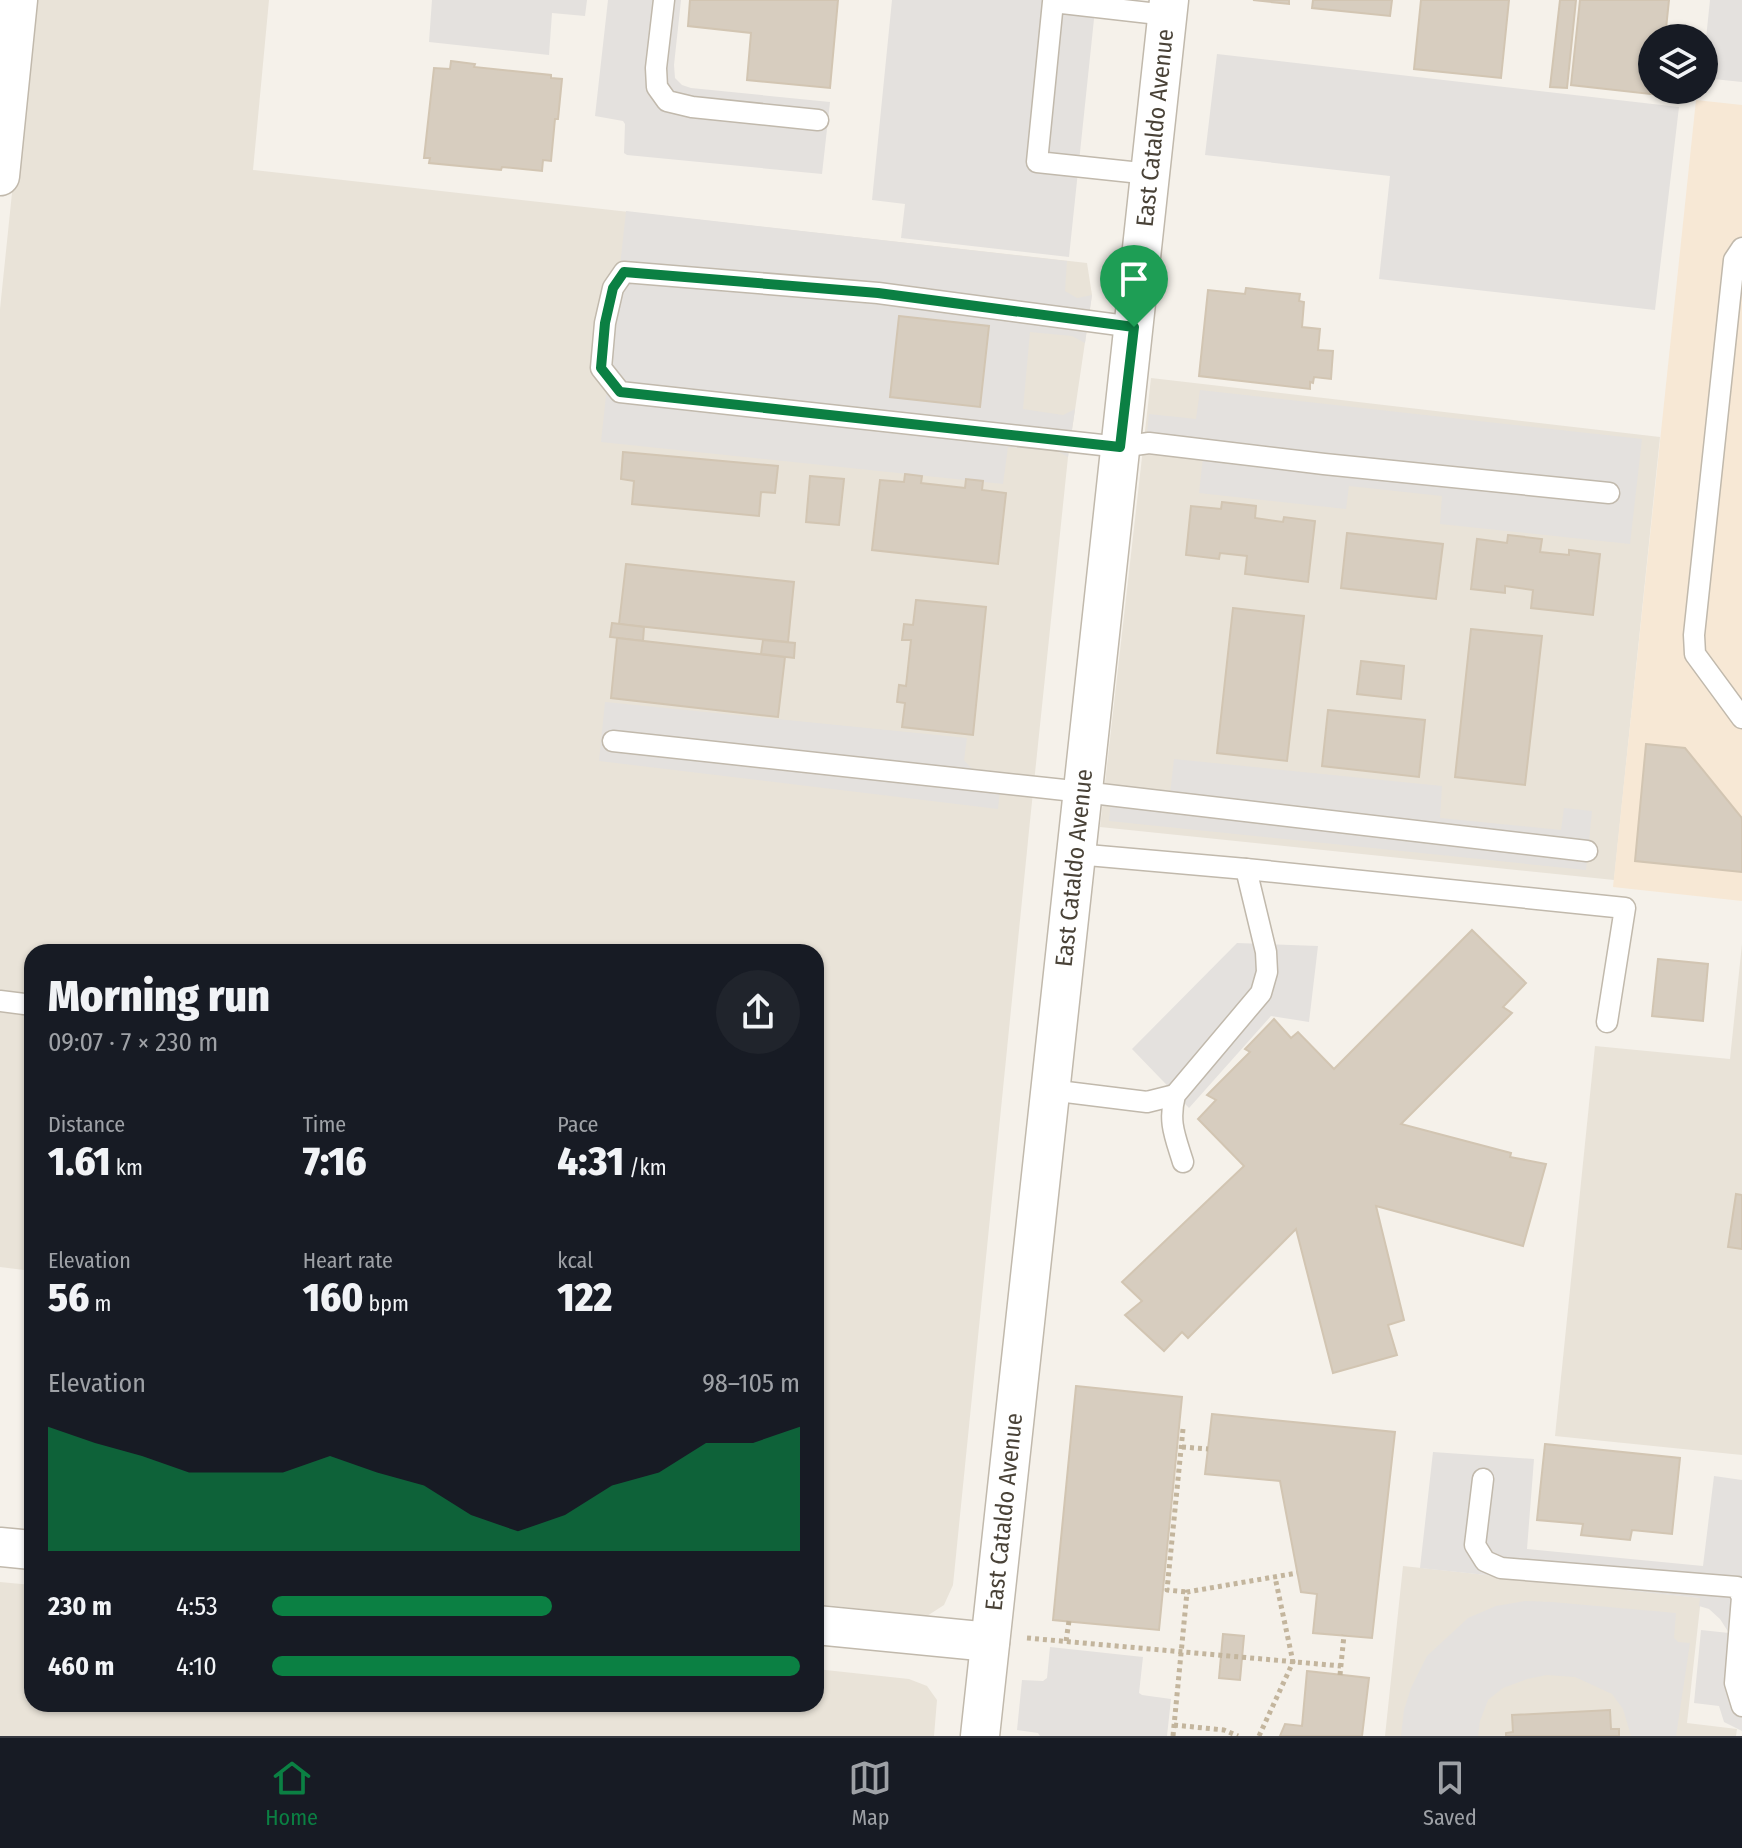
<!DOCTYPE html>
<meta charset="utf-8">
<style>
:root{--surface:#171b24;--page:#20242c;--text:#f1f3f6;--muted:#9ea1a6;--line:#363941;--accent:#0b8043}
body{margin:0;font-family:"Fira Sans Condensed",sans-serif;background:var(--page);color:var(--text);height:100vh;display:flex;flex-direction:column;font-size:30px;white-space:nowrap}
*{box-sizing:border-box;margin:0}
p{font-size:26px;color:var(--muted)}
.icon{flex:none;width:44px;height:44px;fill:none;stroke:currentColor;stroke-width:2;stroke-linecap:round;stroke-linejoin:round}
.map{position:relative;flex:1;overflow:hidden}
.sheet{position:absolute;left:24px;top:944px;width:800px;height:768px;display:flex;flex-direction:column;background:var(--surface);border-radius:24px;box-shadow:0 2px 6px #0004}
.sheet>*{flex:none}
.tools{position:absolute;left:1638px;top:24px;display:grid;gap:16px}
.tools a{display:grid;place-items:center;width:80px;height:80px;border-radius:50%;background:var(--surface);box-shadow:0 2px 6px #0004;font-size:40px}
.pin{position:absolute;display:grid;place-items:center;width:68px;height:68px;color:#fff;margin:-82px -34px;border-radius:50% 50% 50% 0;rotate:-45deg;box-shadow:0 0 8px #0007}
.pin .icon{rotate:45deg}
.round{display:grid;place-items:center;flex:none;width:84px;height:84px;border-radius:42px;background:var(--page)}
.overview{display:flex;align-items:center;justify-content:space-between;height:136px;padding:0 24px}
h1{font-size:44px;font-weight:800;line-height:60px}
.metrics{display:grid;grid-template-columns:repeat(3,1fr);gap:12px;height:136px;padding:8px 24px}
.metrics div{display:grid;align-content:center}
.metrics b{font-size:40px;font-weight:800}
.metrics small{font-size:22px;font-weight:400}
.metrics p{font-size:22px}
.chart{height:224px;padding:16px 24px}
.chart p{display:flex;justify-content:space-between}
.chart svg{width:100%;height:144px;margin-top:8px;fill:var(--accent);opacity:.7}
ul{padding:0 24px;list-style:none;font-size:26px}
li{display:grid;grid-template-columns:128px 96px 1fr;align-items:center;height:60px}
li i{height:20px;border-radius:10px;background:var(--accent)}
.tabs{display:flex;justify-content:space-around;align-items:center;height:112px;border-top:2px solid var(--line);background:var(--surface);font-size:22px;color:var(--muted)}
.tabs a{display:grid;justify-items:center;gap:4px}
.tabs .current{color:var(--accent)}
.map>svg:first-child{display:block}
.residential{fill:#e9e3d8}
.commercial{fill:#f7e8d5}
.parking{fill:#e4e1de}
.building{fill:#d7cdbf;stroke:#d2c5b2;stroke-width:2}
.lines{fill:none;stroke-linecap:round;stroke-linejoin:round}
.lane-casing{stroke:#c1b9ac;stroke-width:23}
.street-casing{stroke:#c1b9ac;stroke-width:41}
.path{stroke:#c3b59d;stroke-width:5;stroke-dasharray:4 4;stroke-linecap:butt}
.lane{stroke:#fff;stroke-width:20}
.street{stroke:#fff;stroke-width:38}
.route-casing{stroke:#fff;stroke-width:16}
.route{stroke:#0b8043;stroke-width:10}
.labels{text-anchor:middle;stroke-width:8;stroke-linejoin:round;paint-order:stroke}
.street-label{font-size:24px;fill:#494237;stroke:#fff}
</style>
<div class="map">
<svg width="1742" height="1736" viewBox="0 0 1742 1736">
<rect width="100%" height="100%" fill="#f5f1ea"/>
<g class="residential">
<path d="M32,0H269L253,170L1087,263L1092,295L1068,457L1030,821L953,1585L944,1605L927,1616L816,1604V952H32V1271L0,1267V309Z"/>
<path d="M1151,378L1660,437L1614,880L1100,827Z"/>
<path d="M1742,944V1455L1555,1436L1595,1046L1730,1059Z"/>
<path d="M1403,1566L1701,1598L1687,1723L1737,1729L1736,1736H1385Z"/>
<path d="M0,1582L32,1585V1704H816V1669L909,1679L927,1686L937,1700L934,1736H0Z"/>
</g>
<path class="commercial" d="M1696,100L1742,105V901L1613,887Z"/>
<g class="parking">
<path d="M432,0H587L585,16L552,13L549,55L429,42Z"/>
<path d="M608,0H681L674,65L675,78L682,85L691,88L830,102L822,174L627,155L624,153L625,124L623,121L595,116Z"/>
<path d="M892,0H1096L1069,257L901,238L905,204L872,200Z"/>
<path d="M1710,0H1742V82L1704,78V58Z"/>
<path d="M1217,54L1679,107L1655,310L1379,279L1390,176L1205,155Z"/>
<path d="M626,211L1067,261L1065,291L1077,298L1092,295L1085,343L1072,336L1030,332L1023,409L1063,415L1075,409L1068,457L1057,451L1008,447L1003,484L601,442Z"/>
<path d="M1200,390L1642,439L1630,544L1440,524L1442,496L1349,486L1346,509L1199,493L1203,457L1145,451L1149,414L1196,419Z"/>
<path d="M605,702L967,738L964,760L972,769L988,776L1001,779L998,809L599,761Z"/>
<path d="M1174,759L1442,786L1440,818L1561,830L1564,808L1592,811L1586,870L1109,821L1112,788L1170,794Z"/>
<path d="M1237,943L1318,946L1309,1022L1271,1016L1189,1108L1132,1049Z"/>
<path d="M1433,1452L1534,1459L1527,1549L1703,1566L1714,1476L1742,1480V1731L1724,1722L1719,1706L1694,1703L1701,1630L1729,1633L1720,1619L1709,1609L1699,1606L1700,1598L1420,1568Z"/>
<path d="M1525,1601L1552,1602L1676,1613L1674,1638L1678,1642L1690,1643L1676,1736H1631L1623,1709L1612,1694L1575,1677L1547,1675L1527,1679L1503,1688L1488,1700L1480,1721L1478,1736H1401L1404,1710L1411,1688L1427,1656L1468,1618L1496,1606Z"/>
<path d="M1050,1647L1143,1657L1139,1693L1142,1695L1171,1699L1167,1736H1040L1038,1733L1017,1730L1022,1680L1043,1681L1047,1678Z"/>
</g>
<g class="building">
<path d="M690,0H838L830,88L747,80L751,33L688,26Z"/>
<path d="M1253,0H1289V4Z"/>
<path d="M1313,0H1392L1390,16L1312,8Z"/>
<path d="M1421,0H1509L1501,78L1414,69Z"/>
<path d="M1560,0H1576L1567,88L1550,87Z"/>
<path d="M1580,0H1669L1665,38H1652V90H1659V95L1571,85Z"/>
<path d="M451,61L475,64L474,67L551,75V78L562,79L558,119H555L551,161L543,160L542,171L502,167L501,170L429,163L430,158H424L434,68L450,69Z"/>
<path d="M1246,288L1300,294L1299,301L1304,302L1302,327L1320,329L1318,350L1333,351L1331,379L1314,377L1313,383L1310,382V389L1199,376L1208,290L1245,294Z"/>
<path d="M899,316L989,326L980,407L890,397Z"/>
<path d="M623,452L778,466L775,493L761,492L759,516L632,504L634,481L621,479Z"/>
<path d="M905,474L922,476L921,483L965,488L966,479L983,481L982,490L1006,493L998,564L872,550L880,480L904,482Z"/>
<path d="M810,476L844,479L839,525L806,522Z"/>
<path d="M1222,502L1256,506L1255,518L1283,522L1284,517L1315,521L1308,582L1245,574L1247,556L1220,553L1219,559L1186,555L1191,506L1221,509Z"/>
<path d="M1347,533L1443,544L1436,599L1341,588Z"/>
<path d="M1508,535L1542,539L1540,552L1569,555V550L1600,554L1593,615L1531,608L1533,590L1505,586V593L1471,589L1477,539L1507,543Z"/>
<path d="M626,564L794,582L788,642L619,624Z"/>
<path d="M916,600L986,607L973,735L902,727L905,703L897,702L899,685L906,686L911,640H902L904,624L913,625Z"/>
<path d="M1233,608L1304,616L1287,761L1217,753Z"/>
<path d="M612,623L644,627L643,641L610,637Z"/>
<path d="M1471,629L1542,636L1525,785L1455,777Z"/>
<path d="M617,638L785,657L778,717L611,698Z"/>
<path d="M763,640L795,643L794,658L761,654Z"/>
<path d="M1361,661L1404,666L1401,699L1357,694Z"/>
<path d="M1328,710L1425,720L1419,777L1322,766Z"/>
<path d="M1646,744L1685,748L1742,818V872L1635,861Z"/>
<path d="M1472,930L1526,983L1503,1007L1512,1013L1401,1124L1511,1153L1510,1157L1546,1164L1523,1246L1376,1206L1404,1320L1388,1325L1397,1355L1333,1373L1296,1229L1188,1338L1182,1332L1164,1351L1125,1315L1142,1301L1122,1282L1244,1166L1198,1119L1216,1100L1207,1095L1250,1052L1245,1049L1274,1019L1291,1038L1298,1032L1334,1069Z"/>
<path d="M1658,959L1708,964L1703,1021L1652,1016Z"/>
<path d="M1736,1194L1742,1195V1249L1728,1247Z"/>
<path d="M1076,1386L1182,1397L1159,1630L1053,1620Z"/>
<path d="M1212,1414L1395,1432L1372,1638L1313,1633L1317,1594L1301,1592L1280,1481L1205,1474Z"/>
<path d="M1545,1444L1680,1458L1672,1534L1632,1530L1630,1540L1581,1535L1583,1524L1537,1520Z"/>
<path d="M1223,1634L1244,1636L1240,1680L1219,1678Z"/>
<path d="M1307,1671L1369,1678L1362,1736H1280L1285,1724L1302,1726Z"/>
<path d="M1610,1710L1611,1729H1619V1736H1506V1733L1513,1732L1512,1715Z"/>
</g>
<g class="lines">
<g class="lane-casing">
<g id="lane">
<path d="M664,0L656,68L657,87L667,101L692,107L818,120"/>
<path d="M1150,174L1037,162L1053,2L1167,15"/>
<path d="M1742,248L1734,260L1694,635L1695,654L1742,718"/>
<path d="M1134,327L878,293L624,272L613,288L605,323L601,368L620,392L1120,447L1149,443L1324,464L1609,493"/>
<path d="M613,741L1083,792L1587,851"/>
<path d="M1076,854L1246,869L1625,908L1607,1022"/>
<path d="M0,1001L32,1005"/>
<path d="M1050,1090L1147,1102L1175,1095"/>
<path d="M1183,1162C1175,1136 1168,1122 1175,1095L1261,993L1267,972L1266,952L1246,869"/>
<path d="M1483,1479L1475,1545L1485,1561L1501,1568L1737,1587L1742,1597L1735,1683L1742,1706"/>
</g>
</g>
<g class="street-casing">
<g id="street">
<path d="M0,176L18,0"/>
<path d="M0,1547L32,1550"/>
<path d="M816,1625L990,1642"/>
<path d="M980,1736L1169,0"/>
</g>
</g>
<g class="path">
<path d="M1183,1429L1167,1590L1187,1592"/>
<path d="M1182,1447L1208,1449"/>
<path d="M1027,1638L1341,1666"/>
<path d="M1066,1641L1069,1621"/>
<path d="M1340,1675L1344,1635"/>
<path d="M1174,1725L1224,1730L1238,1736"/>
<path d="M1173,1736L1187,1592L1297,1573"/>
<path d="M1259,1736L1293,1662L1275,1577"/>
</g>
<use href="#lane" class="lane"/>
<use href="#street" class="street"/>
</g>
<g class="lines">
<g class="route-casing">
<path id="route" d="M624,272L878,293L1134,327L1120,447L620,392L601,368L605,323L613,288Z"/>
</g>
<use href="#route" class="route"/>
</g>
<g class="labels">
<g class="street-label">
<text transform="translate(1155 128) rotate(-84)" y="8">East Cataldo Avenue</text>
<text transform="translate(1074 868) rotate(-84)" y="8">East Cataldo Avenue</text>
<text transform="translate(1004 1512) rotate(-84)" y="8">East Cataldo Avenue</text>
</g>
</g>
</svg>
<div class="tools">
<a><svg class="icon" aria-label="layers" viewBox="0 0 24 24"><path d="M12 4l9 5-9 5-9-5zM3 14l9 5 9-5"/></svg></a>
</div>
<div class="pin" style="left:1134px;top:327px;background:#1e9e55"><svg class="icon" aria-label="arrive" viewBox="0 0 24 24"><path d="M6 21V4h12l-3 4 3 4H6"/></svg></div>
<section class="sheet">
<div class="overview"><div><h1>Morning run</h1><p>09:07 · 7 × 230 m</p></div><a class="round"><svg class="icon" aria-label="share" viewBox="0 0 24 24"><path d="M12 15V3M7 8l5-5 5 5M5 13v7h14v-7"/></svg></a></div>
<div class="metrics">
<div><p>Distance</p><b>1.61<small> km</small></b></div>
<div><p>Time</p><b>7:16</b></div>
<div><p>Pace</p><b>4:31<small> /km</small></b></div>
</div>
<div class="metrics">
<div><p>Elevation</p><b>56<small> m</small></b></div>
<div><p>Heart rate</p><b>160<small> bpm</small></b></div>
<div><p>kcal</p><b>122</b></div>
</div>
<div class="chart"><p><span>Elevation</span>98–105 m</p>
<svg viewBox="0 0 160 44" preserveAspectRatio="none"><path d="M0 44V6L10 11L20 15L30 20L40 20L50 20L60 15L70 20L80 24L90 33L100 38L110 33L120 24L130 20L140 11L150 11L160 6V44z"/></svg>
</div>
<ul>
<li><b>230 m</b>4:53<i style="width:53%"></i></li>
<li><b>460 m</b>4:10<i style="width:100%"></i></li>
</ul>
</section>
</div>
<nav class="tabs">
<a class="current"><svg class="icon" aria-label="home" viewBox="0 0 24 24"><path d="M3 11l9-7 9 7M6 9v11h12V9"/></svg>Home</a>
<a><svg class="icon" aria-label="map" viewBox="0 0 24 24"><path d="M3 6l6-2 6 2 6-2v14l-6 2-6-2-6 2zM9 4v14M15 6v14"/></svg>Map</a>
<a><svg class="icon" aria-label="saved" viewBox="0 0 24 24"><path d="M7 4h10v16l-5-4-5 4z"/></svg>Saved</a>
</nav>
